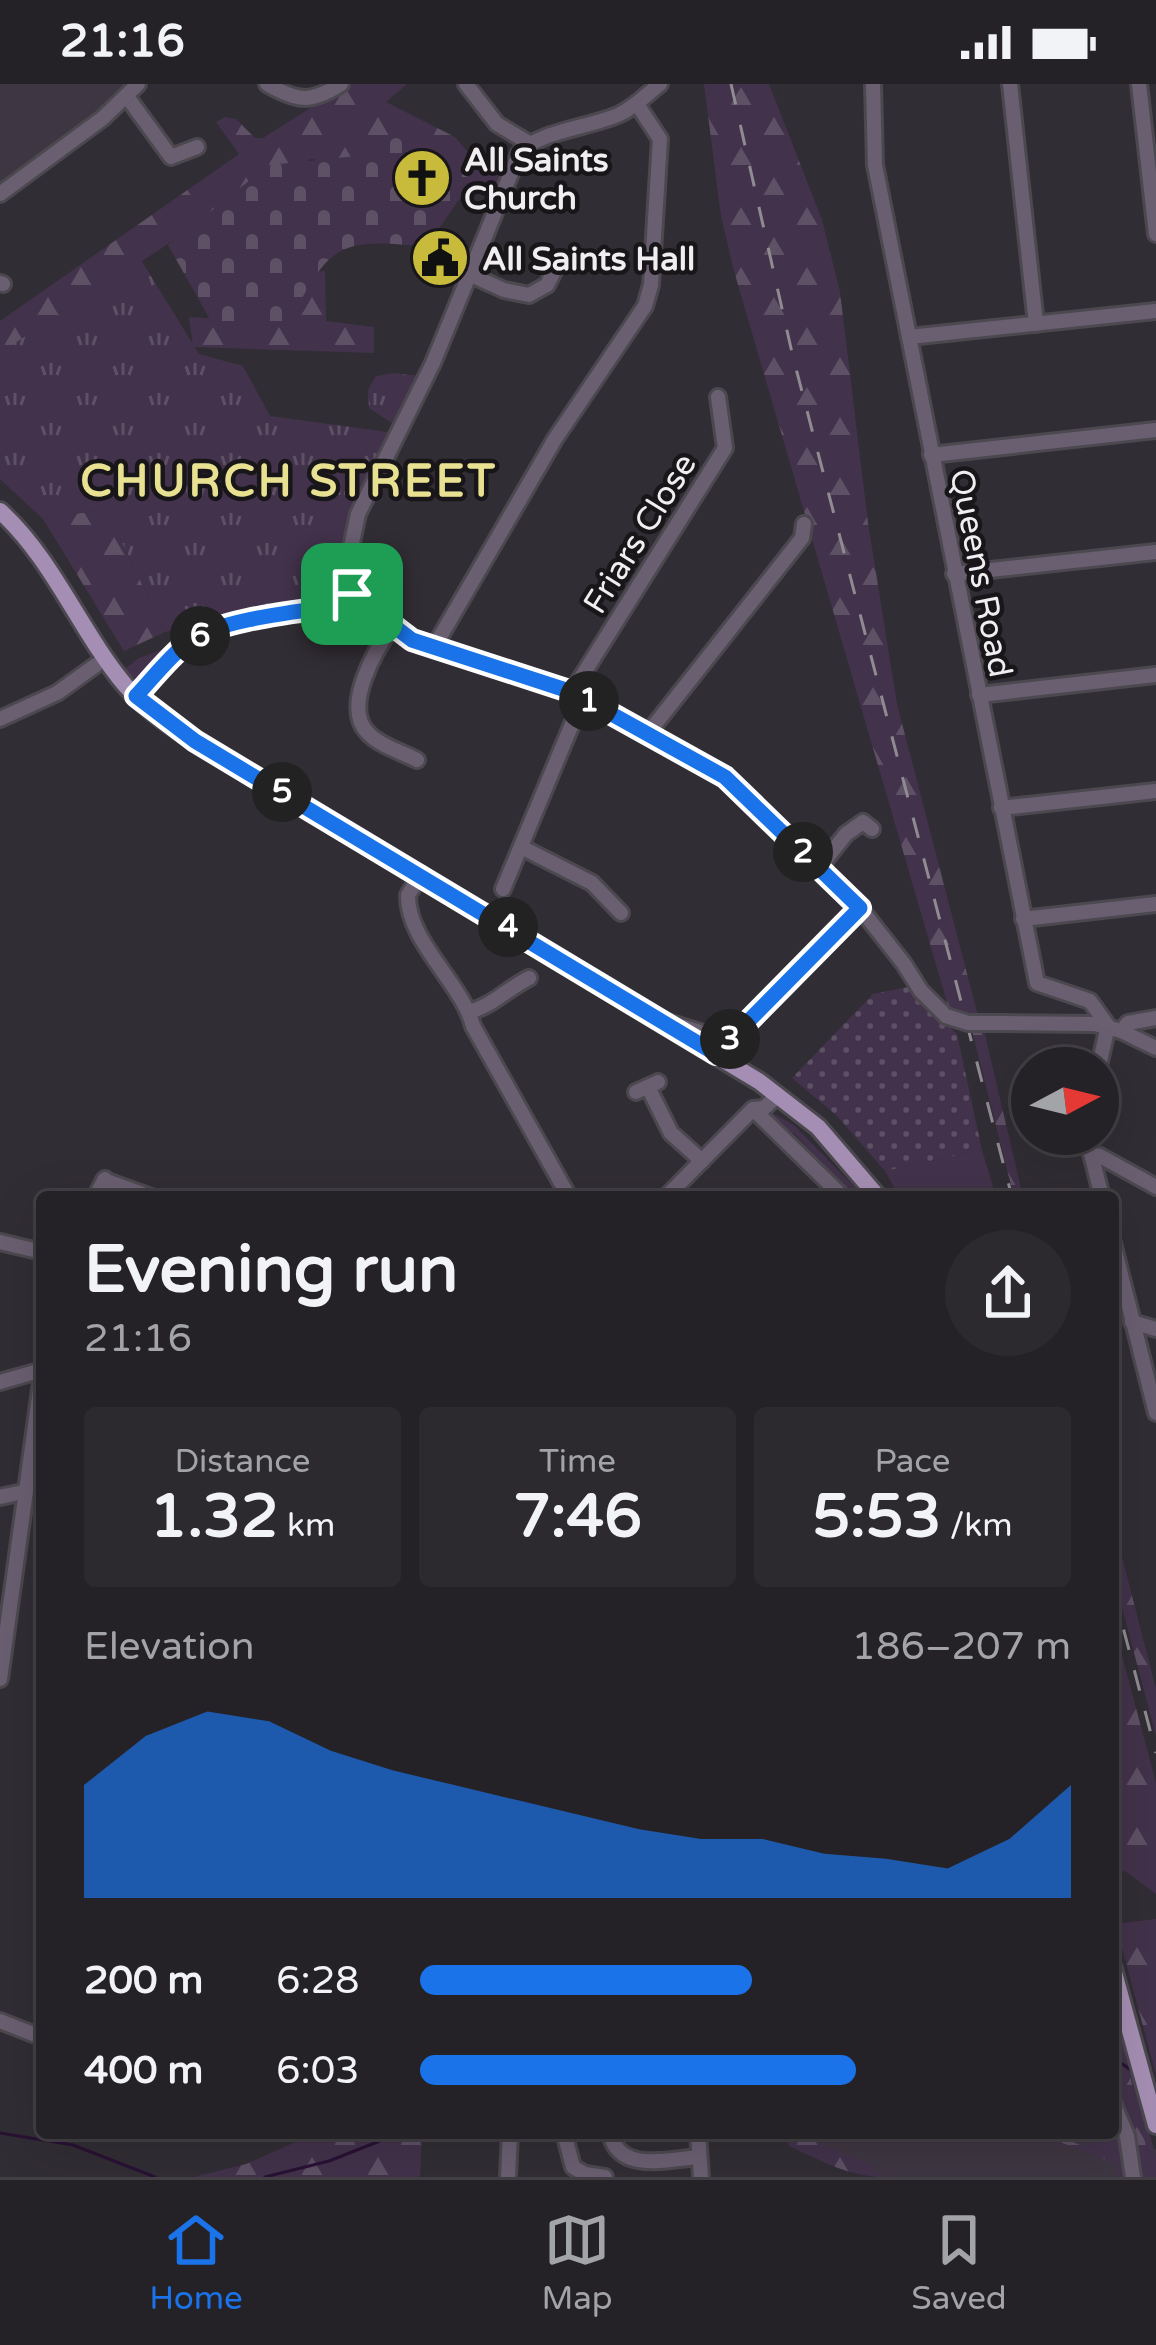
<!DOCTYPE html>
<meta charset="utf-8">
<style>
:root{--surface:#252227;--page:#2d2a2f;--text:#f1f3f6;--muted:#a3a4a7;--line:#423f44;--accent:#1a73e8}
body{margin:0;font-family:"Varela Round",sans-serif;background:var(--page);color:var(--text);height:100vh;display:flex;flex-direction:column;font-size:45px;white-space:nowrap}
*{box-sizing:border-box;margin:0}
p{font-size:39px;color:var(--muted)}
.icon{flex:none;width:66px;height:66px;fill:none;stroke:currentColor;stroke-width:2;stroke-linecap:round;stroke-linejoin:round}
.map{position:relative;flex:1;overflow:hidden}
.sheet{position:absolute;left:36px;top:1107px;width:1083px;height:948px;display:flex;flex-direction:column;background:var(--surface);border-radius:12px;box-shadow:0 12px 48px #0002,0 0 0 3px var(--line)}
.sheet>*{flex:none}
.needle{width:78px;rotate:83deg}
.fabs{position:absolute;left:1011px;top:963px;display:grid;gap:24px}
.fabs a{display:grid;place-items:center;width:108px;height:108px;border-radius:50%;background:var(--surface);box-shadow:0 12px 48px #0002,0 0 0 3px var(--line);font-size:60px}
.pin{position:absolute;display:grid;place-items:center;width:102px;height:102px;color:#fff;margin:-51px;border-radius:24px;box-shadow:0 6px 18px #0006}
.km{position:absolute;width:60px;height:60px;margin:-30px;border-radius:50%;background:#222;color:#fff;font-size:33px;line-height:60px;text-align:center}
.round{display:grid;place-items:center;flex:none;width:126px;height:126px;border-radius:63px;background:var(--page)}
.headline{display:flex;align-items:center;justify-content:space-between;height:204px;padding:0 48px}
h1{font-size:66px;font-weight:700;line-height:90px}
.figures{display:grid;grid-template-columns:repeat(3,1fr);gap:18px;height:204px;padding:12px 48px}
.figures div{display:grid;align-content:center;border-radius:12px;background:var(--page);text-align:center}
.figures b{font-size:60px;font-weight:700}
.figures small{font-size:33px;font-weight:400}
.figures p{font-size:33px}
.chart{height:336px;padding:24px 48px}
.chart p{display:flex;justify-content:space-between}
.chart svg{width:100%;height:216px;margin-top:12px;fill:var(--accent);opacity:.7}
ul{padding:0 48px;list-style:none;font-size:39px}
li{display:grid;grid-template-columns:192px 144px 1fr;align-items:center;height:90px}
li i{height:30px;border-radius:15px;background:var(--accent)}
.status{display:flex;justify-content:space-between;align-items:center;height:84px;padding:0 60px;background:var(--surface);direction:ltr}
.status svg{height:33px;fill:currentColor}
.dock{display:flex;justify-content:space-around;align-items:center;height:168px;border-top:3px solid var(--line);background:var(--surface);font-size:33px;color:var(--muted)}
.dock a{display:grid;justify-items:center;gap:6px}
.dock .current{color:var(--accent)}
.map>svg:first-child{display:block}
.built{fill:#3e3642}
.grass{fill:#42324b}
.forest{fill:url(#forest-firs)}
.cemetery{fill:url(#cemetery-stones)}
.park{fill:url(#park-tufts)}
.garden{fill:url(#garden-dots)}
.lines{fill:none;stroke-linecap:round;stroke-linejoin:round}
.stream{stroke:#291134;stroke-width:3}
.minor-casing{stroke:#4c484f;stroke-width:20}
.major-casing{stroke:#4c484f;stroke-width:22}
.minor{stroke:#6a5f71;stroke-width:14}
.major{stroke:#a58eb3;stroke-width:16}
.rail{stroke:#8f8b91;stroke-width:3;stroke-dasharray:21 21;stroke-linecap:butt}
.minor-bridge-casing{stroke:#4c484f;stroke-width:20;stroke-linecap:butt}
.minor-bridge{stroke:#6a5f71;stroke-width:14}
.route-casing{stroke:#fff;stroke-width:24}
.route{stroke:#1a73e8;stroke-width:15}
.labels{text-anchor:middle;stroke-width:9;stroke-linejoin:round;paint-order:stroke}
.poi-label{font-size:33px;font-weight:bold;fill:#f1eef2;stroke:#181619;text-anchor:start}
.street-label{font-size:33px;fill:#f1eef2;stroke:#181619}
.district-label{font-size:45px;font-weight:bold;letter-spacing:3px;fill:#e9e192;stroke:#181619}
</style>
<div class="status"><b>21:16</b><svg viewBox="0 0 49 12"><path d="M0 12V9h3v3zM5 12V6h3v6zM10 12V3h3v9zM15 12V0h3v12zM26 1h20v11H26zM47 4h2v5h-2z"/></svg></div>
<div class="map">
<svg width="1156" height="2093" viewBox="0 0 1156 2093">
<defs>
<pattern id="forest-firs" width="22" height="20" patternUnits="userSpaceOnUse" patternTransform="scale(3)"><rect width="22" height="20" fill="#42324b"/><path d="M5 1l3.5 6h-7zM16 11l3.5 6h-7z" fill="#5e5065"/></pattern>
<pattern id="cemetery-stones" width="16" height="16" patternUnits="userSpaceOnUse" patternTransform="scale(3)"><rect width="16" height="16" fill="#42324b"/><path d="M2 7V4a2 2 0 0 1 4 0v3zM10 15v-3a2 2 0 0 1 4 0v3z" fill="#5e5065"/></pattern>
<pattern id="park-tufts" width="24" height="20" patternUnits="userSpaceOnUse" patternTransform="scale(3)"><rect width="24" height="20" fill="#42324b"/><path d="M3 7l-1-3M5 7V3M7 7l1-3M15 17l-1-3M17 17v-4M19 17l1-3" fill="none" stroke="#5e5065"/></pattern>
<pattern id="garden-dots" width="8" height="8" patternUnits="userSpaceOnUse" patternTransform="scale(3)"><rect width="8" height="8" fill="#42324b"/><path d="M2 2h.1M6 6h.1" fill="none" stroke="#5e5065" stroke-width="1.8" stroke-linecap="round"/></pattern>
</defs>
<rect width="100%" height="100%" fill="#312d34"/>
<g class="built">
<path d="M0,0H133L128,8L0,98Z"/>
<path d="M792,2049H1111L1121,2071L1156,2065V2093H876Z"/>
</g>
<g class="grass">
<path d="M197,553L144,604L124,585L139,574Z"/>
<path d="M771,1028L794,1041L864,1113H853L794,1049L786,1051L769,1034Z"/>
<path d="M982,1066L996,1113H899L885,1087Z"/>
<path d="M1113,1919L1156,2073V2093H1153L1123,1961L1115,1960Z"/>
</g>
<g class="forest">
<path d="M348,0H407L386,18L455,53L467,67L505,92L496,118L462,99L311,75L235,116L0,270V237L239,70L216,38L225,33L236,35L255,54H263Z"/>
<path d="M704,0H769L822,136L840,208L868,439L897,620L978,932L949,925L734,187L721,132Z"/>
<path d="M325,187L326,237L374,243V269L193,263L189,233L285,239L293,190Z"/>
<path d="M106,425L165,548L124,567L43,435Z"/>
<path d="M983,942L1023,1113H1014L971,943Z"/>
<path d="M1113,1438L1156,1605V1652L1113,1489Z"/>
<path d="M1113,1538L1156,1699V1810L1125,1787L1113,1789Z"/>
<path d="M1113,1808L1122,1839L1156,1835V1991L1113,1830Z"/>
<path d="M1115,1960H1123L1153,2093H1141L1132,2046L1113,2006Z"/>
<path d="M1113,2030L1127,2093L1117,2092L1118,2080L1036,2049H1050L1085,2063L1088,2059L1094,2061L1098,2049H1113Z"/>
<path d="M316,2049H422L420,2093H194L246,2080Z"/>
<path d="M787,2049H819L816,2058L874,2082L872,2087L886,2093C849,2093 822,2077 789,2062Z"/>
</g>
<path class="cemetery" d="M406,42L472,97L426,163C338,153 329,161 289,239H212L168,161L269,81L357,72Z"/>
<g class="park">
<path d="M141,176L199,270L243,282L270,332L395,349L347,452L346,506L340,513L165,548L106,425L43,435L0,395V269Z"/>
<path d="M394,289L427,293L401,345L369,324L368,306L376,292Z"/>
</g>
<path class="garden" d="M908,903L957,950L982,1066L885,1087L836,1031L792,994L873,910Z"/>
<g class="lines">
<g class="stream">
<path d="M1113,1973L1136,1990"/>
<path d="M0,2049L73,2061L155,2093"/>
<path d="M265,2093L329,2077L400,2049"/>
</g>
<g class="minor-casing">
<g id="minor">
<path d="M267,0C298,18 311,19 341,0"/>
<path d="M466,0L497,40L529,59"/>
<path d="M873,0L875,81L1037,899L1090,917L1108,942"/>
<path d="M1010,0L1036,240"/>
<path d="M1139,0L1156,150"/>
<path d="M128,14L171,73L197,63"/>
<path d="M0,110L103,34L138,0"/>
<path d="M471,191L504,206L529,211L547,201L554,187"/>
<path d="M0,199L3,200"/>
<path d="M909,253L1156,227"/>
<path d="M931,371L1156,346"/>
<path d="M954,490L1156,468"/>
<path d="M352,510L412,556L572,608L725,693L860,824L904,880L921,907L946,932"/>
<path d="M392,543C375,566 343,622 367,648C378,661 402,668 417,676"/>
<path d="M433,565L555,355L645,222L651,201L660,55L637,20"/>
<path d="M572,608L725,364L718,313"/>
<path d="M979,611L1156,591"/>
<path d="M136,612C152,595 169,573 188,558C218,535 303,527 342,521L350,514L351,463L358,430L433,279L519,70C535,48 592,43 620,30C635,23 647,10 660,0"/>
<path d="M0,635L57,609L96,581"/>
<path d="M649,648L802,454L804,440"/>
<path d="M1001,724L1156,707"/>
<path d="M521,763L592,799L621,829"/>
<path d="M819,784L846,750L863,738L872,745"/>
<path d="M421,790L408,811C407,857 462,899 473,942L569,1113"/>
<path d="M503,805L583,614"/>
<path d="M1023,835L1156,820"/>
<path d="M469,928C492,922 507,905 529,894"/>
<path d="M668,938L706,950L733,952"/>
<path d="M1003,939L1095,940L1121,947L1156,964"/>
<path d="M1121,947L1128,939L1156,934"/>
<path d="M716,970L860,824"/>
<path d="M1098,986L1108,942"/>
<path d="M648,1003L671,1049L702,1077"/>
<path d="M636,1008L658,998"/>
<path d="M753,1025L843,1113"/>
<path d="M1086,1050L1102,1113"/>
<path d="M1092,1071L1100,1072L1156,1103"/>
<path d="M104,1096L151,1113"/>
<path d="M95,1113L105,1095"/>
<path d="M666,1113L753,1025L764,1024L778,1011"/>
<path d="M0,1158L42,1168"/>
<path d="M1113,1159L1156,1329"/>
<path d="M1132,1238L1156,1245"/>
<path d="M0,1298L42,1286"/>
<path d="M0,1413L23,1408"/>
<path d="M0,1595L42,1291"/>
<path d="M0,1937L33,1950"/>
<path d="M1113,2019L1127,2052L1133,2093"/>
<path d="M564,2049L573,2083L585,2090L605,2093"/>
<path d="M610,2049C619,2090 668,2075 699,2073"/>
<path d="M698,2049L701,2093"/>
<path d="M508,2093L510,2049"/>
</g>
</g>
<g class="major-casing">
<g id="major">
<path d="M0,427C53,475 80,547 125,601C151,632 189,653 222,674L760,998L818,1043L878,1113"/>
<path d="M1113,1885L1156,2041"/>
</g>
</g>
<use href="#minor" class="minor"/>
<use href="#major" class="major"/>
<g class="rail">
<path d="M731,0L793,273L1012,1113"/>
<path d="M1113,1505L1156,1669"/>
</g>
<g class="minor-bridge-casing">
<path id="minor-bridge" d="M946,932L968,939H1003"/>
</g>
<use href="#minor-bridge" class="minor-bridge"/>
</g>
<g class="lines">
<g class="route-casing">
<path id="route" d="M352,510L412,556L572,608L725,693L860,824L716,970L195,657L136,612C152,595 169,573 188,558C218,535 304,527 343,521Z"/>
</g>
<use href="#route" class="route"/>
</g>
<defs>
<g id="church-disc" transform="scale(3)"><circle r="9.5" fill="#c8bb3b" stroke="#181619"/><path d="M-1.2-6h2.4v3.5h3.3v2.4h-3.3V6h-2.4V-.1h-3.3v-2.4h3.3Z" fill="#111"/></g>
<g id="civic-disc" transform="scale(3)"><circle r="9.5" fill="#c8bb3b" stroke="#181619"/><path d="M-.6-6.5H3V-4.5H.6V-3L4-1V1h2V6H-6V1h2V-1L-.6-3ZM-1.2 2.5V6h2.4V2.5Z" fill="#111"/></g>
</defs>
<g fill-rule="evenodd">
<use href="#church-disc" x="422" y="94"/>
<use href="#civic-disc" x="440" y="174"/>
</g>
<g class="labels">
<g class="poi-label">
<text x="464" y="87">All Saints<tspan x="464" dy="38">Church</tspan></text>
<text x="482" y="186">All Saints Hall</text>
</g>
<g class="street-label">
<text transform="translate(639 449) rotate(-58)" y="12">Friars Close</text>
<text transform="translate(982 489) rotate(79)" y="12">Queens Road</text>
</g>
<g class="district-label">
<text x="289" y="412">CHURCH STREET</text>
</g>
</g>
</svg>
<div class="fabs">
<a><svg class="needle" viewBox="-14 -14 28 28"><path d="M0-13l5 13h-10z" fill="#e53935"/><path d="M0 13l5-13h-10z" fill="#a3a4a7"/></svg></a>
</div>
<div class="pin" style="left:352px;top:510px;background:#1e9e55"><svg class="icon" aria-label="arrive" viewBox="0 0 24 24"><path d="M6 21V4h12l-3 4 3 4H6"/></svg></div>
<b class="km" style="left:589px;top:617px">1</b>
<b class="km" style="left:803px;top:768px">2</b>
<b class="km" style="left:730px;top:955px">3</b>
<b class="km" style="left:508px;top:843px">4</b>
<b class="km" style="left:282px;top:708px">5</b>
<b class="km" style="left:200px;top:552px">6</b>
<section class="sheet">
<div class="headline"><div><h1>Evening run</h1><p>21:16</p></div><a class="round"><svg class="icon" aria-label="share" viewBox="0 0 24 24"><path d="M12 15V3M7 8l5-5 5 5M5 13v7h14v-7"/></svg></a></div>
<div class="figures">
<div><p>Distance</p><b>1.32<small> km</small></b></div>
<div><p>Time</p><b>7:46</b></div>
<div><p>Pace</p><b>5:53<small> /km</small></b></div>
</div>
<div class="chart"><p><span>Elevation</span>186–207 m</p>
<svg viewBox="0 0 160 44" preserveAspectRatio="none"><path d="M0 44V21L10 11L20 6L30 8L40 14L50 18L60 21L70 24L80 27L90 30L100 32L110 32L120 35L130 36L140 38L150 32L160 21V44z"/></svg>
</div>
<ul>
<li><b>200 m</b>6:28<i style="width:51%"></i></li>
<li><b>400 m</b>6:03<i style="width:67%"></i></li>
</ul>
</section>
</div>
<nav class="dock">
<a class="current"><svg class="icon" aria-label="home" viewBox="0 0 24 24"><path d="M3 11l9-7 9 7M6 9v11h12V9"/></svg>Home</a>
<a><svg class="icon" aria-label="map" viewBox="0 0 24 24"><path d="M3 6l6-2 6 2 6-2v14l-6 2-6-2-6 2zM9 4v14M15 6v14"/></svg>Map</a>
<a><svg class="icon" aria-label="saved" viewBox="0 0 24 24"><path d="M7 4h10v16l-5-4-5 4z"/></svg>Saved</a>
</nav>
